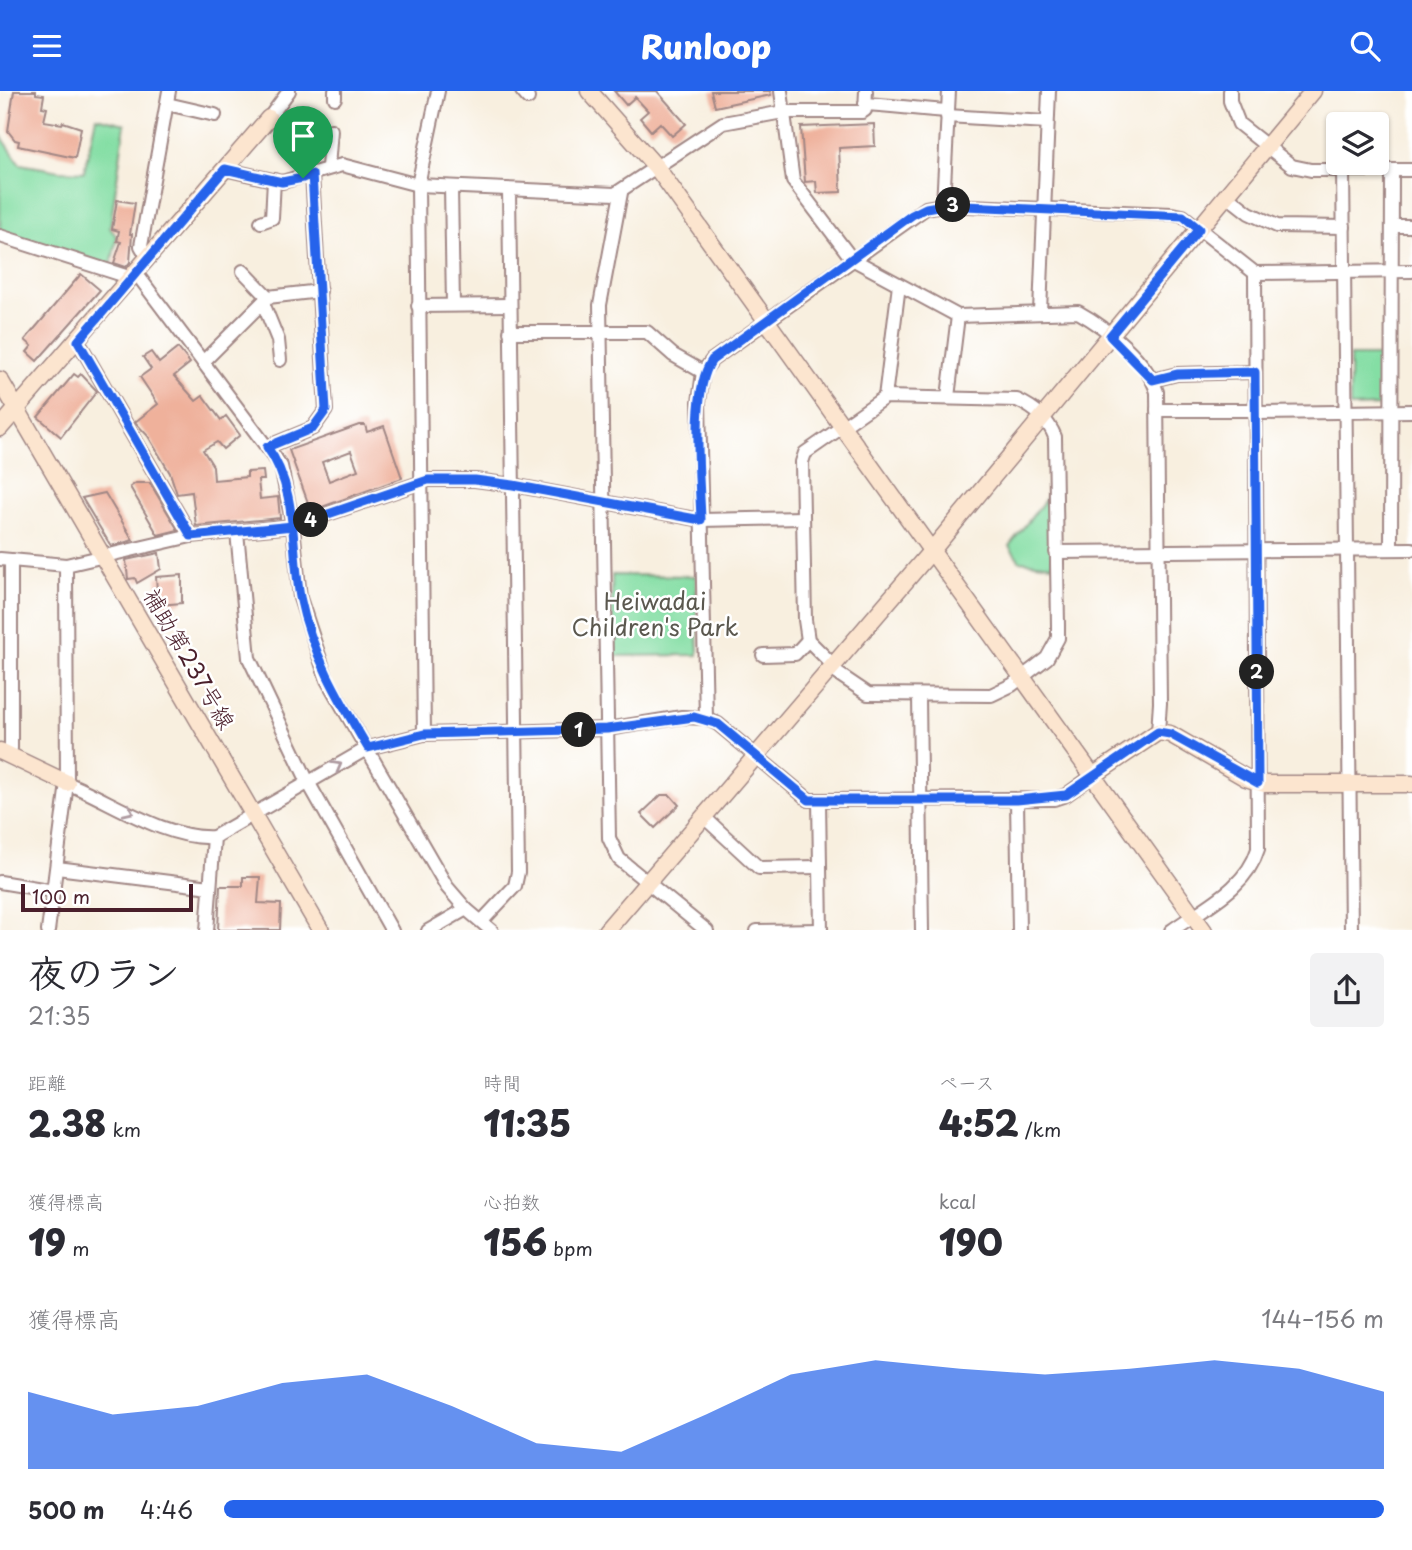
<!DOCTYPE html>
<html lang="ja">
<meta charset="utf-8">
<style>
:root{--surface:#fff;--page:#f2f2f3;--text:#2b2b33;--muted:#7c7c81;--accent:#2563eb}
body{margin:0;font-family:"Playpen Sans","Klee One",sans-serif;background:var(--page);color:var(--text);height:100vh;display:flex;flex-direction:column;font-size:26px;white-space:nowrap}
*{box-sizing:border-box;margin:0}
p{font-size:23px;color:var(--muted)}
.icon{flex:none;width:38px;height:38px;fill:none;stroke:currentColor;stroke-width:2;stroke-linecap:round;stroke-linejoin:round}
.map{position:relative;height:839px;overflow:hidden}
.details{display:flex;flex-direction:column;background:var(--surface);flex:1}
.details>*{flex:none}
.controls{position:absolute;left:1326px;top:21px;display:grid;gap:14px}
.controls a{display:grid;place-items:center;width:63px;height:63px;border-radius:7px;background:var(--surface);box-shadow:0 2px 5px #0004;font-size:35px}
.scale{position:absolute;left:21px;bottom:18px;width:172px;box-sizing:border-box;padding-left:7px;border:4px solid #4a1f2b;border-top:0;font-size:19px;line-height:24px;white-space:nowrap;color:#4a1f2b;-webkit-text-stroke:5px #fff;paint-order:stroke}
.pin{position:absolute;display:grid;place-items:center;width:60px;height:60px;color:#fff;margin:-72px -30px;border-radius:50% 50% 50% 0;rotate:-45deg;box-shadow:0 0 7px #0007}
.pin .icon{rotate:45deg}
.km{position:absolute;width:35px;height:35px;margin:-18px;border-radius:50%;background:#222;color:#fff;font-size:19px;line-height:35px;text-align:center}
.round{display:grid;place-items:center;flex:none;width:74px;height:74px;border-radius:7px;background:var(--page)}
.head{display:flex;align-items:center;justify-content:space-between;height:119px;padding:0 28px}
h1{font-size:38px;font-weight:800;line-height:52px}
.stats{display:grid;grid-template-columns:repeat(3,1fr);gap:10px;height:119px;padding:7px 28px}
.stats div{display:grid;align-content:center}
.stats b{font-size:35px;font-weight:800}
.stats small{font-size:19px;font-weight:400}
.stats p{font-size:19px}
.chart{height:196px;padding:14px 28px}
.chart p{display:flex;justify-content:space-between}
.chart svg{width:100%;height:126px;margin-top:7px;fill:var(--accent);opacity:.7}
ul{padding:0 28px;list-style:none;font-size:23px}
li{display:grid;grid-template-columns:112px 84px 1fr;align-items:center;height:52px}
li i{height:18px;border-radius:9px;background:var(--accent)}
header{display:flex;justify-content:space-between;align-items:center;height:91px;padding:0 28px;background:var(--accent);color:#fff;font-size:32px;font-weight:800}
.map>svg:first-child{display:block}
.green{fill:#84dea4;stroke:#677e68;stroke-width:2}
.building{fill:#efb19b;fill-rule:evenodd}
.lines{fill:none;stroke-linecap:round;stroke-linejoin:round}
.street-casing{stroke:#a18785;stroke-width:16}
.secondary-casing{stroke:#a18785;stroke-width:19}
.street{stroke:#fff;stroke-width:12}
.secondary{stroke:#fce5cf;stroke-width:16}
.oneway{stroke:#ae9aa0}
.route-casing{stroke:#fff;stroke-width:14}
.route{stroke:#2563eb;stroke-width:9}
.labels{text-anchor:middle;stroke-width:5;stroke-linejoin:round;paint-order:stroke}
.park-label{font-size:23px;fill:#5b584f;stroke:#fff}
.street-label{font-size:23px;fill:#4a1f2b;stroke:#fff}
</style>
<header><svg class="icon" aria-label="menu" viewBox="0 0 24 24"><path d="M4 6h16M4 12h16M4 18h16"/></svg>Runloop<svg class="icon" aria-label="search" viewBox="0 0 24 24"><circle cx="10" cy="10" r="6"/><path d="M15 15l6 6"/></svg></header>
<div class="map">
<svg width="1412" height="840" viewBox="0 0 1412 840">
<rect width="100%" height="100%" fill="#fff"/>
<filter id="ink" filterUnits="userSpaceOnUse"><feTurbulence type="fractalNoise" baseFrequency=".0143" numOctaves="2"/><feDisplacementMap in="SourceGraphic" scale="14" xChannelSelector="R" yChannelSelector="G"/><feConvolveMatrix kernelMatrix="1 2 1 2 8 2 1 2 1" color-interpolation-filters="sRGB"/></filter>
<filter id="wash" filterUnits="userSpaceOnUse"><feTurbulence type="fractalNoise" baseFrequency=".00686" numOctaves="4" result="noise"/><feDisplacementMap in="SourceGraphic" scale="28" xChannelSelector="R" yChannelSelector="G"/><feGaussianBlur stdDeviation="1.57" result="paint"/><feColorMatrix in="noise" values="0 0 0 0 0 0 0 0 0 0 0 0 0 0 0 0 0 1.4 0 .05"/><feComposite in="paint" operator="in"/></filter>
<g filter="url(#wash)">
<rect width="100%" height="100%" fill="#f8efdf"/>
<g class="green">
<path d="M96,26L125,33L110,137L117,146L111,174L0,141V43L20,73L60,80L84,81Z"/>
<path d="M1350,265H1386V315L1350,316Z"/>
<path d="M1052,400L1053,474L1020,470L1009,455Z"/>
<path d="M612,484L696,485L698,564L612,565Z"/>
</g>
<g id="blocks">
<g class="building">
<path d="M14,0H36V3L44,4L42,16L47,17L44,30L62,33L63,31L81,37L75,67L18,55L19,50L15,49L8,40Z"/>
<path d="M614,0H657L686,33L672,45L660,32L651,40L640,27L648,20L635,6L626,14Z"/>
<path d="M711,0H770L771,4L715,16Z"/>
<path d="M874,33L875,55L839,57L841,101L817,102L816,90L805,91L801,36Z"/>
<path d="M117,109L135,112L130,143H132L130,171L126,176L114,172L121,151L117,150L119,140L112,138Z"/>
<path d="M81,183L100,199L37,270L27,261L32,255L25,249Z"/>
<path d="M178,257L190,272L174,285L196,310L203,305L221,329L226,325L240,344L223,358L217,351L203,359L213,375L214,389L247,386V381L263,380L264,389H258L260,408L278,406L280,427L196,435L192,401L177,403L170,382L148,345L135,331L158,313L140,286L151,278L143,266L151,261L159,272Z"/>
<path d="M74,283L78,286L81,283L97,300L61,346L38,326Z"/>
<path d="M359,334H365L367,341L384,335L402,387L311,420L289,359ZM351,360L358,379L329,390L322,371Z"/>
<path d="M136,392H150L178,439L158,444L130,396Z"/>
<path d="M105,402L133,449L130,450L111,455L82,407Z"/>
<path d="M159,462L161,478L137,492L135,487L128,488L126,469Z"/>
<path d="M182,484V512L158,514L156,486Z"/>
<path d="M661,704H670L679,714L655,737L641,723Z"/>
<path d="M243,786H260L258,812L281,813L280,839H218L220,795H243Z"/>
</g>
</g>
</g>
<g filter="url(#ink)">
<use href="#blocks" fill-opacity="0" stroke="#a18785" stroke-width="2"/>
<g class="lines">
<g class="street-casing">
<g id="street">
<path d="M522,0L528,7"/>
<path d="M781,0L793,90L852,168L958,225L1078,221C1107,237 1147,269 1157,301L1160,612L1158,641"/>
<path d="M1230,0V10L1239,33L1292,75L1311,79H1412"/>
<path d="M335,7V0"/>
<path d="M167,13L215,24"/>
<path d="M865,13C894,14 920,19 948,20"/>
<path d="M947,25L1047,31"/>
<path d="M269,27L289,0"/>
<path d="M328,76L331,39"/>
<path d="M224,78L282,91L342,74L418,94L615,103L723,32L783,21H862L865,19L866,0"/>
<path d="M1343,79L1351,840"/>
<path d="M451,96L453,214"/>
<path d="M621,102L600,214L609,747L619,768L707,840"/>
<path d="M1226,104L1249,122L1277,135L1344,136"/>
<path d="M943,114L949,0"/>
<path d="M261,131L272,127L274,89"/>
<path d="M1392,135H1412"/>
<path d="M0,145L132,187"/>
<path d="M148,167L141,155L169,0"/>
<path d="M243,180L268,206"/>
<path d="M136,182L281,375L293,435L300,507L327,589L447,796L466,818L492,840"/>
<path d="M1255,182L1412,180"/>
<path d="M263,212L278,249L280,269"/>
<path d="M418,215L510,214"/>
<path d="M1040,221L1049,0"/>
<path d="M510,241H647L673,264L703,281"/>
<path d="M78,250L191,445"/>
<path d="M203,271L268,206L320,200"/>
<path d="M1153,289L1177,283L1255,281"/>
<path d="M885,306L899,194"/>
<path d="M948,306L958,225"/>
<path d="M1157,319H1255"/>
<path d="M1255,322L1412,320"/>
<path d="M267,356L313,337L326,319L312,83"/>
<path d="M237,441L249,567L308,691L392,840"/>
<path d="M1391,458L1392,79"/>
<path d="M1056,461L1412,458"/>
<path d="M0,468L66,474L191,445L293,435L428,389H475L513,394L701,429L803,427"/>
<path d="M763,564L795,563L808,549"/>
<path d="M831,578L868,603L991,604L1012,594L1047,567L1058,547V534L1055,346C1048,328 1035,317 1017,309L885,306L805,362L802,371L805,529L808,549L834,575"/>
<path d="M919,605L922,840"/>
<path d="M706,627L699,311L703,281L712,269L926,117L943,114L1172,123L1183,125L1255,182L1258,758C1246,798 1204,816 1171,840"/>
<path d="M424,643L418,94L438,0"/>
<path d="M9,664L11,657V469"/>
<path d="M67,692C111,710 166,749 214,746L368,657L424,643L607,638L682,626L706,627L718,633L809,709L1054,708L1066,704L1094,684"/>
<path d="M819,709L821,840"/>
<path d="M1017,709L1019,840"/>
<path d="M704,726L759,777L820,776"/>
<path d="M57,777L210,796"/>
<path d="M0,791L54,800"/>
<path d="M482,830L515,795L518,781L509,100"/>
<path d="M48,840L67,692L66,474"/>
<path d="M207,840L214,746"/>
<path d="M428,840L466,818"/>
<path d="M757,840L821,839"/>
</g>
</g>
<g class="secondary-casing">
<g id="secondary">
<path d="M589,0L657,77L1204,840"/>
<path d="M0,289L321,840"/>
<path d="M0,337L269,27"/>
<path d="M0,660L67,692"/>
<path d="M1094,684L1158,641L1170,643L1246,687L1265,693H1412"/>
<path d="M606,840L933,458L1313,0"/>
</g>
</g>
<use href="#street" class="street"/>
<use href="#secondary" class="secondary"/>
</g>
<defs><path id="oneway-chevron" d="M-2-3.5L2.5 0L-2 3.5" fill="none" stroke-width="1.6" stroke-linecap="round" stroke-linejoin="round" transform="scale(1.75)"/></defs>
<g class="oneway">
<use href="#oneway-chevron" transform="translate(337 675) rotate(-29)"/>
<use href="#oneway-chevron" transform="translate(129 720) rotate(25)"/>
</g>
</g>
<g class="lines" filter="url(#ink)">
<g class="route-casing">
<path id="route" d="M303,87L312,83L326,319L313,337L267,356C298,398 291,456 300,506C311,561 340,610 368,657L424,643L607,638L694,626L718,633L809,709H1017L1066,704L1158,641L1170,643L1258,692L1255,281L1177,283L1153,289L1110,245L1199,138L1183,125L943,114L926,117L912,124L712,269C690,300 700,389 701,429L513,394L475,389H428L293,435L191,445L78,250L225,78L282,91L303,87"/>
</g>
<use href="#route" class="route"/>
</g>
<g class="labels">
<g class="park-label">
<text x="655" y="519">Heiwadai<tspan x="655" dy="26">Children's Park</tspan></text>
</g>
<g class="street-label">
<text transform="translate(189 568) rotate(60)" y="8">補助第237号線</text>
</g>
</g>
</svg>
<div class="controls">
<a><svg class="icon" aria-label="layers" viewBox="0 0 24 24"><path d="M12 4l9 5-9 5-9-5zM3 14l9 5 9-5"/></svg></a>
</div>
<div class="scale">100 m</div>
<div class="pin" style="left:303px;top:87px;background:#1e9e55"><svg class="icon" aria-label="arrive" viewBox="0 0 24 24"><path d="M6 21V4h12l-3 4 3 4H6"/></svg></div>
<b class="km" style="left:579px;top:639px">1</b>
<b class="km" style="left:1257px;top:581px">2</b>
<b class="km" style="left:953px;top:114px">3</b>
<b class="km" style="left:311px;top:429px">4</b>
</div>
<section class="details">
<div class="head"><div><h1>夜のラン</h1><p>21:35</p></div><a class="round"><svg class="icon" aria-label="share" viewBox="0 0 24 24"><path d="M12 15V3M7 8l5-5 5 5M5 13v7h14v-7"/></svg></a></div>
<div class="stats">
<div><p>距離</p><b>2.38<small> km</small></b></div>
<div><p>時間</p><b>11:35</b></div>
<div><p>ペース</p><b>4:52<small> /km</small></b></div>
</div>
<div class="stats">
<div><p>獲得標高</p><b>19<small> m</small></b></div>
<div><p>心拍数</p><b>156<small> bpm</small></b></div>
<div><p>kcal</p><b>190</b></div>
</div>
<div class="chart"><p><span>獲得標高</span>144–156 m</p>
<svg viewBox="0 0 160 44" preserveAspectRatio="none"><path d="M0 44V17L10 25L20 22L30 14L40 11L50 22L60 35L70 38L80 25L90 11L100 6L110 9L120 11L130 9L140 6L150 9L160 17V44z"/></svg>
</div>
<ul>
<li><b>500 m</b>4:46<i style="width:100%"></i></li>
</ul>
</section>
